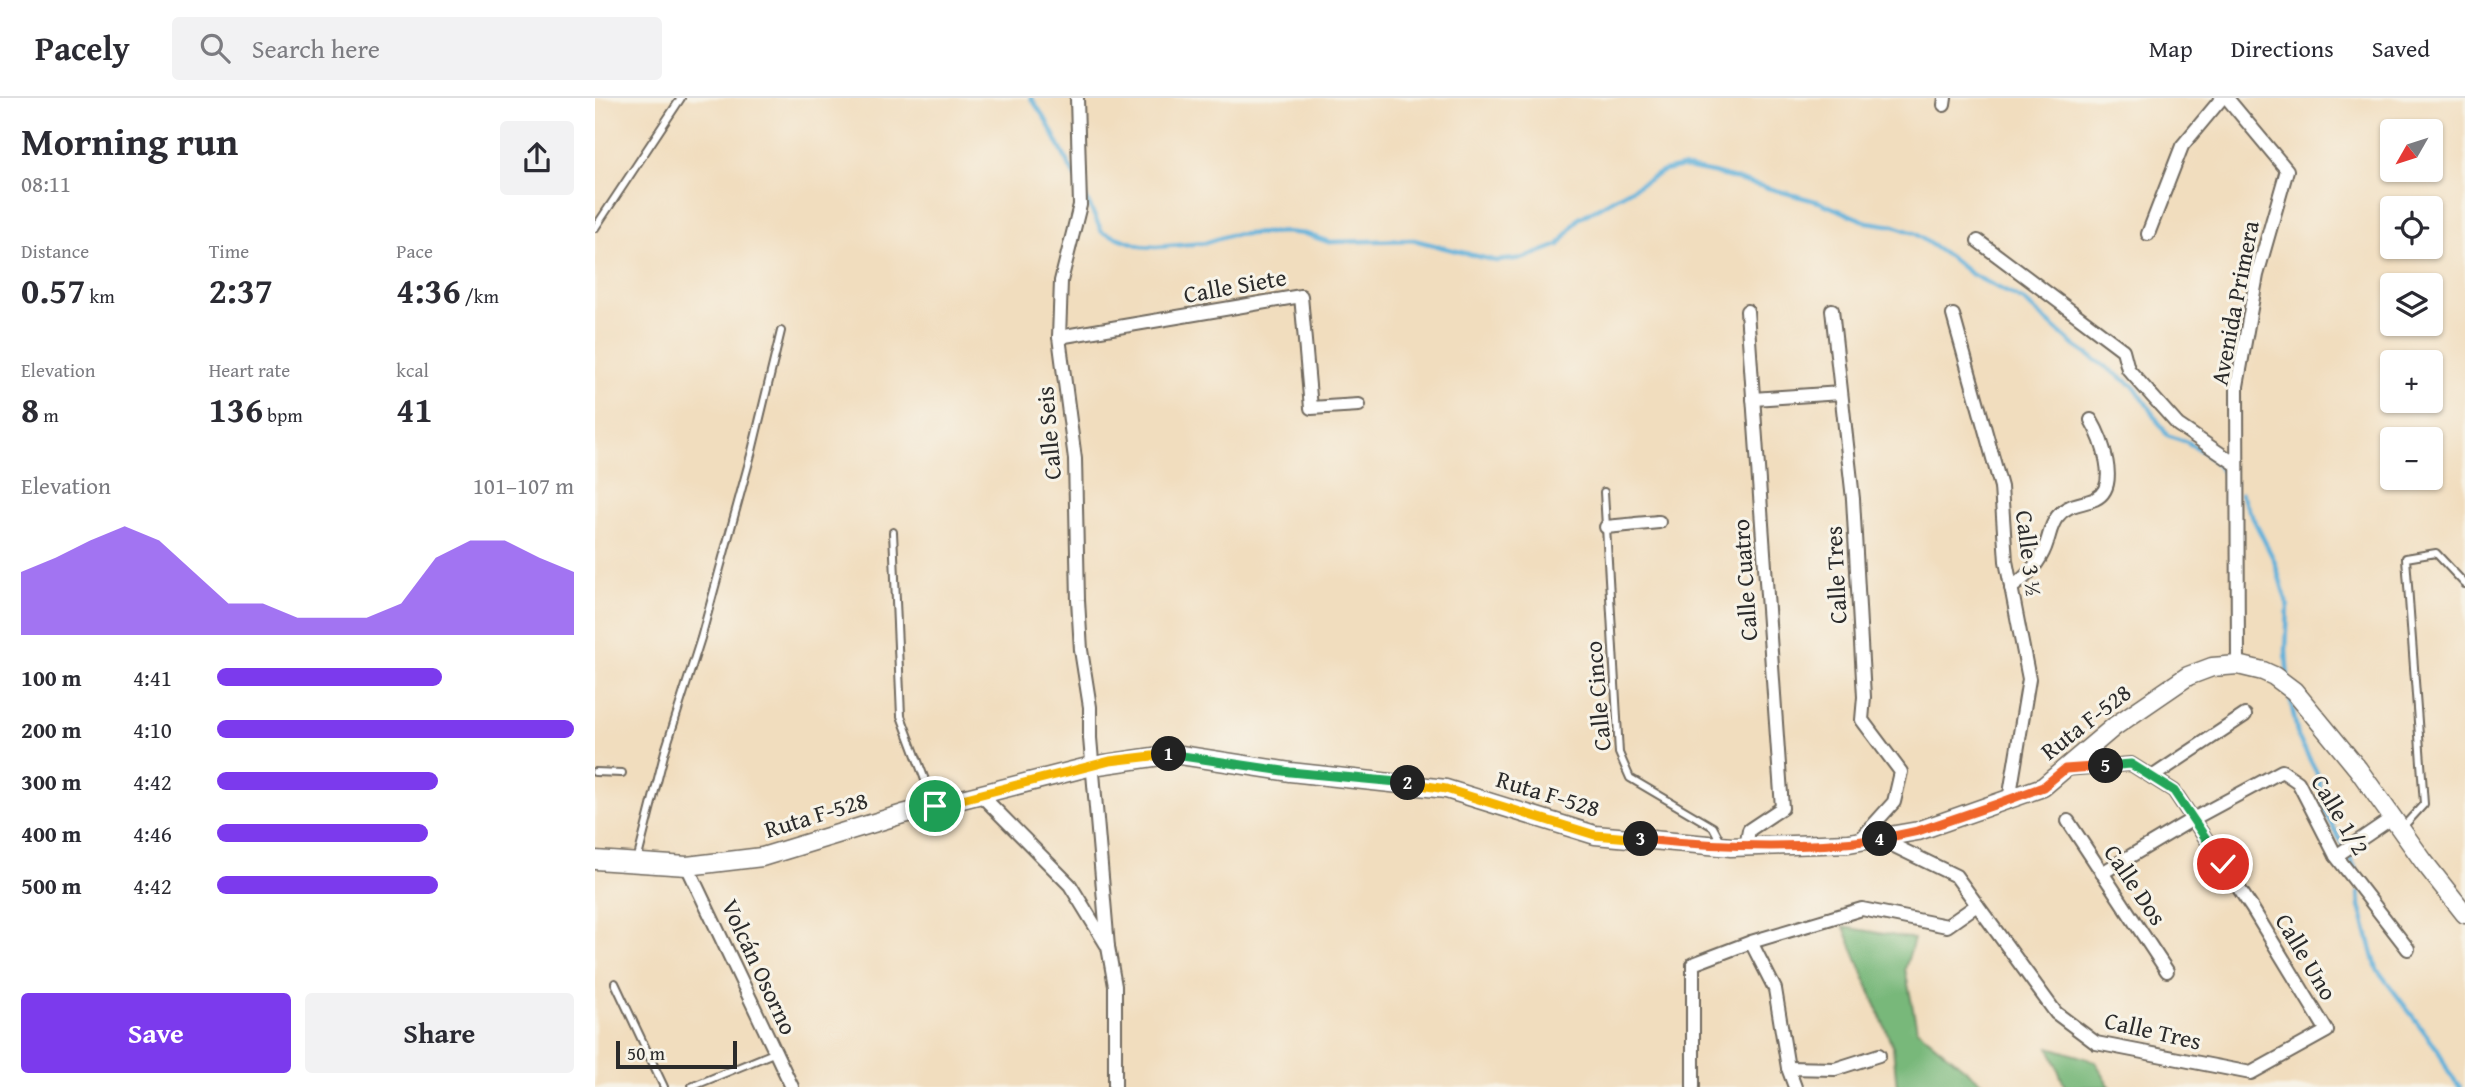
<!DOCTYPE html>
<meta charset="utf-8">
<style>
:root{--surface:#fff;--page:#f2f2f3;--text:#2b2b33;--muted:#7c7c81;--line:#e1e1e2;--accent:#7c3aed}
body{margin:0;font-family:"Gentium Book Plus",serif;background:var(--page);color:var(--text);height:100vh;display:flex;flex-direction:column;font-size:26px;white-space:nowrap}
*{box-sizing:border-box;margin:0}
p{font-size:23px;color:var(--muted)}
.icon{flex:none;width:38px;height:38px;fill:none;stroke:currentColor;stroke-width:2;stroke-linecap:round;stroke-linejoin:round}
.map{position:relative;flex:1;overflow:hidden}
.details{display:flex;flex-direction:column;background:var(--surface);width:595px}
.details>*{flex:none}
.needle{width:46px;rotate:231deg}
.buttons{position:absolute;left:1785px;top:21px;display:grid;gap:14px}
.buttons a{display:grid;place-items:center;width:63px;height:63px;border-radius:7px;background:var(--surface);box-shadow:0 2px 5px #0004;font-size:35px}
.scale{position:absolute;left:21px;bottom:18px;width:121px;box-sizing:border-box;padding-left:7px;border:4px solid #2b2b2b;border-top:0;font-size:19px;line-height:24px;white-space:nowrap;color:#2b2b2b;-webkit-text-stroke:5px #f7f3e8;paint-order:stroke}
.pin{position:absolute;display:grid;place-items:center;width:60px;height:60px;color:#fff;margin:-30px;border:4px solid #fff;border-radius:50%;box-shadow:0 2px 7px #0007}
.km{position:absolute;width:35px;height:35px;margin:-18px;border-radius:50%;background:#222;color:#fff;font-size:19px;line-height:35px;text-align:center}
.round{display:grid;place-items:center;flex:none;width:74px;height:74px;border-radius:7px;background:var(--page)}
.overview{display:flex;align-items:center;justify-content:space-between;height:119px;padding:0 21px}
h1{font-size:38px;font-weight:600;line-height:52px}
.stats{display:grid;grid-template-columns:repeat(3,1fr);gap:10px;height:119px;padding:7px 21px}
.stats div{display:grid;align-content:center}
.stats b{font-size:35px;font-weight:600}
.stats small{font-size:19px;font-weight:400}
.stats p{font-size:19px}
.chart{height:196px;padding:14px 21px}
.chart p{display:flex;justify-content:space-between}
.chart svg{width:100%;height:126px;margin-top:7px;fill:var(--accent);opacity:.7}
.primary-button{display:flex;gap:14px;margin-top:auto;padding:14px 21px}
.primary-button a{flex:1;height:80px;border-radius:7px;background:var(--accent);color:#fff;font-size:28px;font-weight:600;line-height:80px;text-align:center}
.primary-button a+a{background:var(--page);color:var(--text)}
ul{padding:0 21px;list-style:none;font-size:23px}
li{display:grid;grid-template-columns:112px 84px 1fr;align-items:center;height:52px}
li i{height:18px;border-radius:9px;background:var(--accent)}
header{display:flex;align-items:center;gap:42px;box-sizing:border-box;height:98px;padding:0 35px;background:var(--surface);border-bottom:2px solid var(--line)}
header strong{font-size:33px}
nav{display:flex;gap:38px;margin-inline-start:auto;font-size:24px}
.search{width:490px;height:63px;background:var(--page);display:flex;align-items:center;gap:18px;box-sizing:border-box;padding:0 24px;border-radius:7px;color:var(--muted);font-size:26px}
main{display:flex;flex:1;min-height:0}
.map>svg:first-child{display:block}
.forest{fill:#78b87a;stroke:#527252;stroke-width:2}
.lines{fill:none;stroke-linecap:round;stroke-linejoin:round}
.stream{stroke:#5fb0da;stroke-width:4.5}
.service-casing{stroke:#70695e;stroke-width:10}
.minor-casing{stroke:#70695e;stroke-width:16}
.secondary-casing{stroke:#70695e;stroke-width:21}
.service{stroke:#fff;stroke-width:6}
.minor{stroke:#fff;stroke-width:12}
.secondary{stroke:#fff;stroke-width:18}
.split-1-casing{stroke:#fff;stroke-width:14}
.split-2-casing{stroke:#fff;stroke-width:14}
.split-3-casing{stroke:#fff;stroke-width:14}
.split-4-casing{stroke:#fff;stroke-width:14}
.split-5-casing{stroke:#fff;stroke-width:14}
.split-6-casing{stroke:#fff;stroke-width:14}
.split-1{stroke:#f5b400;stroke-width:9}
.split-2{stroke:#22a559;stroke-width:9}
.split-3{stroke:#f5b400;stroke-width:9}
.split-4{stroke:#f0652b;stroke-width:9}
.split-5{stroke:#f0652b;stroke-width:9}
.split-6{stroke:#22a559;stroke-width:9}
.labels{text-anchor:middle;stroke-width:6;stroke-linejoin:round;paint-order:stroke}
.street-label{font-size:24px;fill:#2b2b2b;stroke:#f7f3e8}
</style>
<header>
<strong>Pacely</strong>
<div class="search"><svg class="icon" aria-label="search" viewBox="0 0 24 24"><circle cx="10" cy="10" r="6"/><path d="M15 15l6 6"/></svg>Search here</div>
<nav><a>Map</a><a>Directions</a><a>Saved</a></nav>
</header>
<main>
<section class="details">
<div class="overview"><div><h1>Morning run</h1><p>08:11</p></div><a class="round"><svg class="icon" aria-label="share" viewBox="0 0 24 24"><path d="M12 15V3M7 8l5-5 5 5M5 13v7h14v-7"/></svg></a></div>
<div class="stats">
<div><p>Distance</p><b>0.57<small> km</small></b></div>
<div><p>Time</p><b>2:37</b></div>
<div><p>Pace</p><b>4:36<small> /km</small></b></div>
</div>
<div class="stats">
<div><p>Elevation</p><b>8<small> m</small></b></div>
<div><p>Heart rate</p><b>136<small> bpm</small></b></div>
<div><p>kcal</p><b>41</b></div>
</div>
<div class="chart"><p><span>Elevation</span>101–107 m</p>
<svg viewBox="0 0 160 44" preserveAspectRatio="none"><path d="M0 44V22L10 17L20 11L30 6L40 11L50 22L60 33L70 33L80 38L90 38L100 38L110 33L120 17L130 11L140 11L150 17L160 22V44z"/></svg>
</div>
<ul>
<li><b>100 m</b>4:41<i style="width:63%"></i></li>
<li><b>200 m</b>4:10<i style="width:100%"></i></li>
<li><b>300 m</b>4:42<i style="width:62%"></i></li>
<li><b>400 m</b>4:46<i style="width:59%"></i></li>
<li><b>500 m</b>4:42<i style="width:62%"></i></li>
</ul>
<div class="primary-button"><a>Save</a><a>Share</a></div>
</section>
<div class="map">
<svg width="1870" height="989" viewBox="0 0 1870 989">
<rect width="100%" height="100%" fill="#f7f3e8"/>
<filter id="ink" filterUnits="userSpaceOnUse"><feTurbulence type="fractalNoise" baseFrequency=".0143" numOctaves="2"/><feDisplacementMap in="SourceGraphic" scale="14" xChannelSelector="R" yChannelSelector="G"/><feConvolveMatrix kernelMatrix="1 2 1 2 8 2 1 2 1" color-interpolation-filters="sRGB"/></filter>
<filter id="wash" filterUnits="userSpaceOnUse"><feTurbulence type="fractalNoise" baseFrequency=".00686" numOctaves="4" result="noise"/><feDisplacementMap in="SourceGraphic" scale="28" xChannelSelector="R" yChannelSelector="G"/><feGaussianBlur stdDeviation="1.57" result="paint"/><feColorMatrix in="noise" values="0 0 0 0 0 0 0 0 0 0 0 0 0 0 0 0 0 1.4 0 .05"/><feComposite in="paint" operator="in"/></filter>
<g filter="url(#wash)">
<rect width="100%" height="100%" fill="#f1ddbe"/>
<g class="forest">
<path d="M1249,829L1319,841L1310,871L1322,931L1392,989H1302L1298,949Z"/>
<path d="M1454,949L1500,963L1515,989H1470Z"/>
</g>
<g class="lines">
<g class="stream">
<path d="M436,0L451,22L480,79"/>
<path d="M489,96L507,134L546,148L561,149L610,145L635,137L689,134L711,136L734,144L819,142L901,163L930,160L964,147L983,121L1069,73L1087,69L1118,75L1224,104L1272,124L1299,128L1319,135L1360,163L1376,176L1429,203L1480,248L1540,289L1572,337L1592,344L1612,356L1639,386"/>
<path d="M1646,396L1679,462L1693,508L1691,553L1693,583"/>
<path d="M1695,599L1703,639L1722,675L1731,715L1762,773L1763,782"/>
<path d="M1764,794L1765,808L1782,871L1843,952L1854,975L1865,989"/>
</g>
</g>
</g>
<g filter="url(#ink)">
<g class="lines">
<g class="service-casing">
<g id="service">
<path d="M0,130L86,0"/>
<path d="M1009,394L1024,655L1035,680L1118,729L1127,746"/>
<path d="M298,434L306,618L339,706"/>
<path d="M0,674L27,675"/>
<path d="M1807,730L1829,706L1811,460L1841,455L1870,486"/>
<path d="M42,763L70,653L106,540L157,353L186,233"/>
<path d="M20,885L69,989"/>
<path d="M96,989L181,954"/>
</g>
</g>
<g class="minor-casing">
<g id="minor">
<path d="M482,0L485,107L466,183L464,239L480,361L483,502L486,552L495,609V640L513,849"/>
<path d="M1632,0L1692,72L1662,177L1642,288L1643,567"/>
<path d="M1349,7L1350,0"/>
<path d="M1553,136L1587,48L1627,0"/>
<path d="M1383,143L1528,252L1533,271L1583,327L1642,367"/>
<path d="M1237,212L1258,401L1269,599L1267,622L1306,674L1299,704L1263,744"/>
<path d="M1358,217L1406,389L1411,463L1434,581L1414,702"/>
<path d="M464,239L706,198L716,310L764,307"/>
<path d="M1158,301L1246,295"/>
<path d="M1011,429L1064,424L1040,426"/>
<path d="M1416,490C1433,478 1446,464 1452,444C1455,435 1456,427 1462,419C1473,405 1486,407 1500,401C1526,389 1506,339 1496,322"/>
<path d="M1557,679L1650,617"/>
<path d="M386,697L475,787L513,849L520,888V989"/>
<path d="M1473,723L1572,873"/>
<path d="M1285,741L1361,778L1461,915L1501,945L1656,975L1732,933L1657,810L1579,693L1536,666L1470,671"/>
<path d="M1151,748L1154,732L1187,710L1152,213"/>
<path d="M1741,758L1797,720"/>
<path d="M92,768L197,989"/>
<path d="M1507,775L1598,721L1687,673L1703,684L1741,758L1813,851"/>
<path d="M1193,970L1240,971L1284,957"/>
<path d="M1098,989V866L1156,844"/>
<path d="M1200,989L1193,970L1180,891L1156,844L1267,811L1352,828L1382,807"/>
</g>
</g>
<g class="secondary-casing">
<path id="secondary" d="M0,762L92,768L167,759L308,716L497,668L579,656L695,674L851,691L1000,737L1136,749L1254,745L1323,733L1448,689L1520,628L1593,578L1617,569L1643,567L1668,573L1679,578L1699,593L1763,671L1829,764L1870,816"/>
</g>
<use href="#service" class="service"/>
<use href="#minor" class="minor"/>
<use href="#secondary" class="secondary"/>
</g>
</g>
<g class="lines" filter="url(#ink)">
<g class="split-1-casing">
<path id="split-1" d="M340,708L515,663L574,656"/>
</g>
<g class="split-2-casing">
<path id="split-2" d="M574,656L695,674L813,685"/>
</g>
<g class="split-3-casing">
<path id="split-3" d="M813,685L851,691L1000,737L1046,741"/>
</g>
<g class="split-4-casing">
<path id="split-4" d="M1046,741C1125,749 1206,752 1285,741"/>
</g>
<g class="split-5-casing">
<path id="split-5" d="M1285,741L1323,733L1402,706L1448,689L1470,671L1511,668"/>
</g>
<g class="split-6-casing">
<path id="split-6" d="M1511,668L1536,666L1579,693L1628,766"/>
</g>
<use href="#split-1" class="split-1"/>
<use href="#split-2" class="split-2"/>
<use href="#split-3" class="split-3"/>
<use href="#split-4" class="split-4"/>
<use href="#split-5" class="split-5"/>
<use href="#split-6" class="split-6"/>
</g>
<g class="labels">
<g class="street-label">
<text transform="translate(640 188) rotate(-10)" y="8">Calle Siete</text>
<text transform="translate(1640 205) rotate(-79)" y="8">Avenida Primera</text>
<text transform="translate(454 335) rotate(-95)" y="8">Calle Seis</text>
<text transform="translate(1434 455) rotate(83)" y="8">Calle 3 ½</text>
<text transform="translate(1241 477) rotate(-93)" y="8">Calle Tres</text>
<text transform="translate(1150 482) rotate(-94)" y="8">Calle Cuatro</text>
<text transform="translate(1003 598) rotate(-95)" y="8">Calle Cinco</text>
<text transform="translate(1491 624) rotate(-38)" y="8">Ruta F-528</text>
<text transform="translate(953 696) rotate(17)" y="8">Ruta F-528</text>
<text transform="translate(221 717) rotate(-17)" y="8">Ruta F-528</text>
<text transform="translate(1745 717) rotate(59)" y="8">Calle 1/2</text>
<text transform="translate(1540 787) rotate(56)" y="8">Calle Dos</text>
<text transform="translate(1711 859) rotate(59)" y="8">Calle Uno</text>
<text transform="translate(164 869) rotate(65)" y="8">Volcán Osorno</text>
<text transform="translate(1558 933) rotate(13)" y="8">Calle Tres</text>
</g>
</g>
</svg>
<div class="buttons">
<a><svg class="needle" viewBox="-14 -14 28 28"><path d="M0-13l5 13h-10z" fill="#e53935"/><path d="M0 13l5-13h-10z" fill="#7c7c81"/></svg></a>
<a><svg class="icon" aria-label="locate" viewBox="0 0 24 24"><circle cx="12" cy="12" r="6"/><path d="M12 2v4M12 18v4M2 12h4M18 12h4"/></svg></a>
<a><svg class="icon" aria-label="layers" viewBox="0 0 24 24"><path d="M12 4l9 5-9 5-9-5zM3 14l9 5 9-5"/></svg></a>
<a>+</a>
<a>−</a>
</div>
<div class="scale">50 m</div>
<div class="pin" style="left:340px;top:708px;background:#1e9e55"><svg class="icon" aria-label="arrive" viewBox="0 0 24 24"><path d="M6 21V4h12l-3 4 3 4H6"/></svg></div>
<div class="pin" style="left:1628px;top:766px;background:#d93025"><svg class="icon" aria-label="check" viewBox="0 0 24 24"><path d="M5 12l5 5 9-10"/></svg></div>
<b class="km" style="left:574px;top:656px">1</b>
<b class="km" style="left:813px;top:685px">2</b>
<b class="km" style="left:1046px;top:741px">3</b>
<b class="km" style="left:1285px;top:741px">4</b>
<b class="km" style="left:1511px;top:668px">5</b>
</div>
</main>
